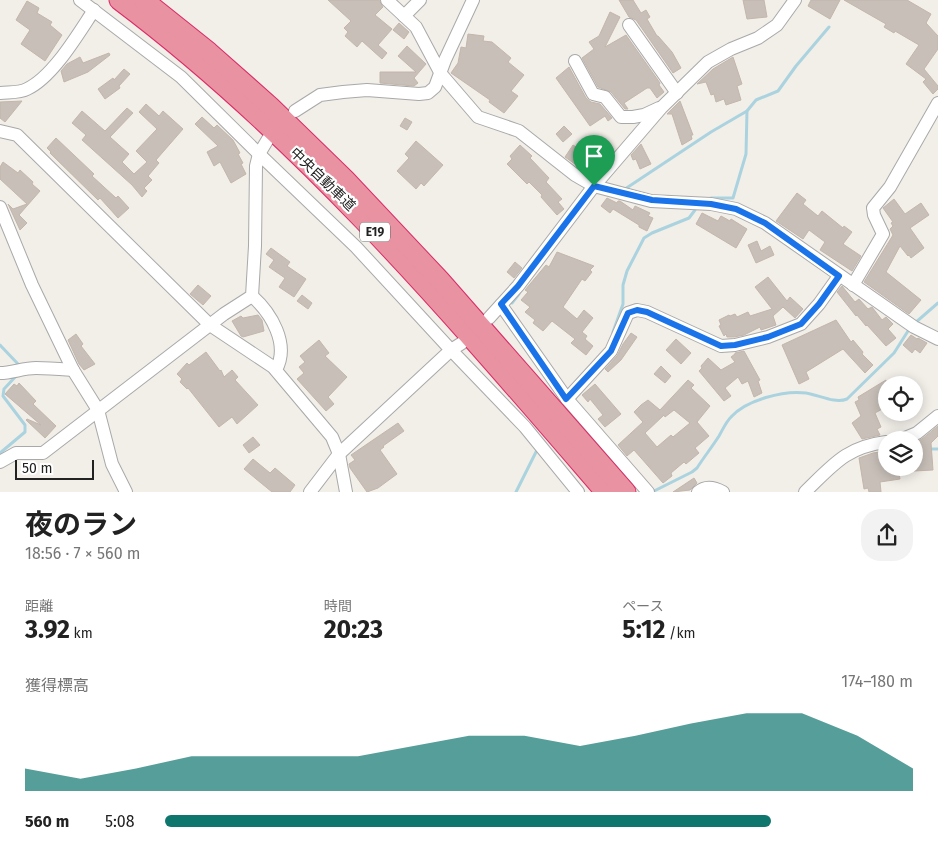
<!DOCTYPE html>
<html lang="ja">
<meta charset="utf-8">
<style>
:root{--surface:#fff;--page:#f2f2f2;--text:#222;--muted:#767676;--accent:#0f766e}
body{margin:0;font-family:"Fira Sans","Noto Sans JP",sans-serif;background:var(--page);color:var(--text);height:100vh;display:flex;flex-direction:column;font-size:19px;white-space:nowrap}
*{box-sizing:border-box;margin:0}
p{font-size:16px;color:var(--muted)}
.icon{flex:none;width:28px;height:28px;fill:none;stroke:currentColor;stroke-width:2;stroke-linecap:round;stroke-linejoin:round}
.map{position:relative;height:492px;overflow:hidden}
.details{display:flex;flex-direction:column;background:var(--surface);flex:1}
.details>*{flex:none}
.tools{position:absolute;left:878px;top:376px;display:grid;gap:10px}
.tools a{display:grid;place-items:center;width:45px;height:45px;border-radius:50%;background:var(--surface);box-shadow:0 2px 12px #0003;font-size:25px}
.scale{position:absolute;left:15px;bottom:12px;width:79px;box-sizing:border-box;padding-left:5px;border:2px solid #222;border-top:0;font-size:14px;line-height:18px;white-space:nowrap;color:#222;-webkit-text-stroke:4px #fff;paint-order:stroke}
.pin{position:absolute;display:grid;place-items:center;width:42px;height:42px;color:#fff;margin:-51px -21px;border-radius:50% 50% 50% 0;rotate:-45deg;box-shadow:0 0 5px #0007}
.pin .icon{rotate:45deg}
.round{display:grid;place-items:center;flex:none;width:52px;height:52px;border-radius:20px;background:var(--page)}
.headline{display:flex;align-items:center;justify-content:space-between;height:85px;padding:0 25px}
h1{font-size:28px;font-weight:700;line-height:38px}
.figures{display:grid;grid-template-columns:repeat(3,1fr);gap:8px;height:85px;padding:5px 25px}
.figures div{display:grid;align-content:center}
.figures b{font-size:25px;font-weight:700}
.figures small{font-size:14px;font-weight:400}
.figures p{font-size:14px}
.chart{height:140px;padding:10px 25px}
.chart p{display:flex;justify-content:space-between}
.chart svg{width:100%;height:90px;margin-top:5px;fill:var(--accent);opacity:.7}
ul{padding:0 25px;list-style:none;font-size:16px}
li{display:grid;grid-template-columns:80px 60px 1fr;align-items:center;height:38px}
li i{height:12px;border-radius:6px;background:var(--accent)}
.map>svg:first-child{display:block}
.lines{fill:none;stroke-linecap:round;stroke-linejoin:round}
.stream{stroke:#aad3df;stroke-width:3}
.building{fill:#c7bfb8;stroke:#c4b6ab;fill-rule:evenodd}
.minor-casing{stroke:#a9a9a9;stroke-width:14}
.highway-casing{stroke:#dc2a67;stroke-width:21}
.minor{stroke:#fff;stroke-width:12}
.highway{stroke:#e892a2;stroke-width:19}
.route-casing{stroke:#fff;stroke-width:10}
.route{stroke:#1a73e8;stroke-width:6}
.labels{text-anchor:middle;stroke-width:4.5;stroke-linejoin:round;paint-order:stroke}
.shield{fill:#fff;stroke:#646464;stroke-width:1}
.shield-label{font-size:12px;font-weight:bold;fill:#222}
.street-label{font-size:14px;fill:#222;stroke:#fff}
</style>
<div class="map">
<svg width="938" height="492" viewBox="0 0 938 492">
<rect width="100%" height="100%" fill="#f2efe9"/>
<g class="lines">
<g class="stream">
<path d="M625,189L711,132L747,111"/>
<path d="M711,198H733L746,154L747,111L756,100L778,91L796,66L829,27"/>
<path d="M512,303L519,294"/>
<path d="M915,323L938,303"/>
<path d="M613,332L623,304V285L627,271L644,238L652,233L689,218L695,210"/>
<path d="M0,345L18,364"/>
<path d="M931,449H938"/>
<path d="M0,453L25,432V425L3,396L4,389L17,375"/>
<path d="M654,491L692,472L697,468C704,457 712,447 719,436C723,429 726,422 731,417C746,400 784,390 806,393C819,395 835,404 847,399L894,353L908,331"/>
<path d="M516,492L537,450"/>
</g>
</g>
<g class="building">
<path d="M328,0H379L383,7L375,15L392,29L378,45L387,53L382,59L362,41L357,47L345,36L348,32L344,28L351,21Z"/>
<path d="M619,0H633L641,13L646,10L650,17L647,19L657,36H658L672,52L681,68L673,73L636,20L629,17Z"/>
<path d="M743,0H764L767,17L747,19Z"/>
<path d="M811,0H840L830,19L808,6Z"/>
<path d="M844,0H907L931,14L926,23L938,36V49L924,69L938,86V89L933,94L923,82L926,79L906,64L919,45L895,31L894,33L884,27L886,24Z"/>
<path d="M27,1L39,8L37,13L52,22L50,25L62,35L45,61L21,44L30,30L16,20Z"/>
<path d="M610,12L620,17L605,47L626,35L660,83L659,85L664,92L657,98L650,88H647L624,103L628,109H625L611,92L598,87L582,58L594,49L589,42L599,36Z"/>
<path d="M399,23L409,32L404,39L393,30Z"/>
<path d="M468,34L484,36L483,41L492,42L511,58L508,62L524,75L511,91L518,96L504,113L489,102L490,100L451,73L458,63L461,47L466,48Z"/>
<path d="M407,46L426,64L414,78L418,83L414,86L380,83V72H416L398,56Z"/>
<path d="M109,53L110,55L88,72L64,82L61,71L67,64L80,57L83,63Z"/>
<path d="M733,57L742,84L737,86L741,100L726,105L724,99L716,102L714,94L711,95L706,82L697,84L713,69Z"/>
<path d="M569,67L586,98L591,102L600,104L612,118L608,121L605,116L590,126L556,78Z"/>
<path d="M124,69L130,74L119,86L120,88L105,99L98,89L113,78L114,80Z"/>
<path d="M22,101L5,122L0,118V102Z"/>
<path d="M680,101L693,135H691L692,139L682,145L672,114H667Z"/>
<path d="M146,104L159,116L163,111L183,129L156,160L159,163L148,176L152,180L144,188L147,191L142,197L132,185L82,140L86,135L72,123L82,111L105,131L127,108L133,113L110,137L129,154L122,162L134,174L147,162L136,151L157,129L139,112Z"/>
<path d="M202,117L214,128L217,125L233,140L240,153L238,154L243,163L241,164L246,174L231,183L220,162L214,166L207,152L218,146L195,124Z"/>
<path d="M405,118L412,122L407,130L400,126Z"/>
<path d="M564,126L572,134L563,142L556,134Z"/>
<path d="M56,138L94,174L92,176L116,198L118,196L129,208L118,218L100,198L98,200L50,153L51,152L47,148Z"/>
<path d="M590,139L609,154L592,176L565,157L573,145L582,151Z"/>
<path d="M416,141L443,165L424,186L421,183L416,189L397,171L409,158L405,154Z"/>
<path d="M641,144L651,164L640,169L636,159L633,160L631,155Z"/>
<path d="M520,145L532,156L530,158L549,178L546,182L562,199L558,202L564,209L557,215L541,197L542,195L529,182L527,184L507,164L512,159L510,156Z"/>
<path d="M3,162L18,173L20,170L33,182L32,184L40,191L19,215L27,223L20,230L8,204L13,209L27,204L0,179V167Z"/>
<path d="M797,193L806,200L803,204L818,216L822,211L843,228L844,226L852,232L843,244L861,256L852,271L820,250L825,242L809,230L803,239L776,221Z"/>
<path d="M607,198L617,203L618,201H620L633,210L635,206L650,213L648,216L653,218L647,231L639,227V225L613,209L610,213L601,206Z"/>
<path d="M894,199L905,214L921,203L929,215L910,228L924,248L911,258L909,255L908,256L900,246L886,272L921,300L909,314L864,282L893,235L890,229L893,226L891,223L893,222L883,208Z"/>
<path d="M702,213L718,221L721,216L730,221L731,219L747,229L736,248L696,224Z"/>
<path d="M757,241L761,251L770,246L774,255L756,263L748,245Z"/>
<path d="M271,248L290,262L287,266L306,279L294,297L279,287L285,278L269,267L274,260L266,254Z"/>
<path d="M557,252L594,266L590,270L592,272L585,281L582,279L563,307L577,319L584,310L593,318L582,332L587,336L585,339L593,346L586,355L571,343L575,339L552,321L543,331L533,323L535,320L525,312L530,307L521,300L528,292L525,290L546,265L549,267Z"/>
<path d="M515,262L522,268L514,278L507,272Z"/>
<path d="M768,277L787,301L790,297L803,309L795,318L783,307L773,316L776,325L761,330L760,327L744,335L734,337H727L726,334L724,336L719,326L721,325L719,320L729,315L730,316L735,314L737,317L748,312L750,316L772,309L755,287Z"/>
<path d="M198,285L211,296L203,305L190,294Z"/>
<path d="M842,286L855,302L859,299L868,309L872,307L882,320L886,317L893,324L888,329L896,338L886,346L867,325L866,326L857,315L856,316L837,292Z"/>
<path d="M302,295L312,303L308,309L297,301Z"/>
<path d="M258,315L262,320L264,331L243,337L241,336L232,321L241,316L243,318Z"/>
<path d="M836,320L851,342L853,340L863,352L862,354L873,365L865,373L843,349L806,372L809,379L799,384L782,345Z"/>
<path d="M631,333L637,337L621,360L608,372L605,369L617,356L623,344Z"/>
<path d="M76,334L83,344L81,346L95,364L84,370L79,364L68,340Z"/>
<path d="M911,335L917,339L918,338L927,343L920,353L915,349L912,353L903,345Z"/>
<path d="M676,339L691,353L681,364L666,350Z"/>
<path d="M319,340L329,353L325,356L347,377L328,397L334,404L326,411L297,379L304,373L299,367L305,362L300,356Z"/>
<path d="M744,351L760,380L758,381L762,393L754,397L748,381L742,384L738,377L725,388L731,396L724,401L699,371L702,368L701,366L708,358L721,370L735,362L731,357L735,354V353Z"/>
<path d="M206,352L220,371L221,370L224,377L232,370L238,377L235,380L258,405L237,424L232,417L219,427L188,388L187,389L180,382L182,379L177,374L187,363L189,365Z"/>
<path d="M661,366L671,376L665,383L654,374Z"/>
<path d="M688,380L694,385L691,388L710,406L697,422L709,436L695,448L699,453L686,464L684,462L671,473L672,476L663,483L634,450L627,456L618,445L643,422L634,412L641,405L648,400L660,410ZM674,410L690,423L673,437L671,435L657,447L645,433L664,415L665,417Z"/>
<path d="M886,380V407L875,413L881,427L877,429L880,435L862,439L852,423L861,416L855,402L859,400L858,397Z"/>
<path d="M19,383L36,401L33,404L56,426L45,438L26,420L27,419L41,425L5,394L14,384L17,386Z"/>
<path d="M595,384L621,414L605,427L598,419L603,415L590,399L588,402L582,395Z"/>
<path d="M398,423L404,431L383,446L384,447L380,450L397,474L378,488L367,492L350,468L349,464L355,460L351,455Z"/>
<path d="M938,426V436L931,443L933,470L914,471V443L922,439Z"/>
<path d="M253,437L260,445L249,453L243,445Z"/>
<path d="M886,451V468H898L900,479L880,482L881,492H869L868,488L864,489L859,458L873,453Z"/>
<path d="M253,459L270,473L275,468L295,485L290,492H272L244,469Z"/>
<path d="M694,478L697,483L690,490L673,492Z"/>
</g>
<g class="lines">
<g class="minor-casing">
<g id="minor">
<path d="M80,0L181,77L259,154L356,247L451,350L525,427L578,492"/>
<path d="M387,0L416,27L441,74L478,117L519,131L575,175L594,186L651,201L711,204L736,209L765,223L914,327L938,339"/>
<path d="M404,16L420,0"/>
<path d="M629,25L677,93"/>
<path d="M575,61L593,94L605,97L621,117H633L644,115L659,108"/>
<path d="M0,93C8,92 20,93 27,89C53,77 78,34 94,10"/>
<path d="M295,111L320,95L343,92L367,90L419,94L428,93L435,87L445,60L473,0"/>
<path d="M0,131L17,135L210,325L273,367L332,437L339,454L346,492"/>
<path d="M0,207L32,285L73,370L98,410L112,464L126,492"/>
<path d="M853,285L883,234L874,215L873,208L890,187L938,103"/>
<path d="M252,296C271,313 290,344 276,370"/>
<path d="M501,305L567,399L648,492"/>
<path d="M489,318L518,286L594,186L661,108L708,62L731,49L758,38L777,25L795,0"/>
<path d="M0,373C12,373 23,368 36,368C48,368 60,369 73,370"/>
<path d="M567,399L611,351L628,313L637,310L647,312L721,346L735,345L768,337L801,324L819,304L839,276"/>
<path d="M900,440L917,433L938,416"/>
<path d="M0,462L16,453H43L224,314L252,296L255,246L256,166L259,154L268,139"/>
<path d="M310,492L339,454L451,350L462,343"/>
<path d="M698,492C706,485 714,487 723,492"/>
<path d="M805,492C833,465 846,447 886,442"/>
</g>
</g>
<g class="highway-casing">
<g id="highway">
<path d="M119,0C304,139 454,317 605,492"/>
<path d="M144,0L209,52L270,106L345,179L440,280L626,492"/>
</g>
</g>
<use href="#minor" class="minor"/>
<use href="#highway" class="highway"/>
</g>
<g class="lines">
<g class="route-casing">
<path id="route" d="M594,186L652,200L711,204L736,209L765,223L839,276L819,304L801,324L768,337L735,345L721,346L647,312L637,310L628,313L611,351L566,399L501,304L518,286Z"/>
</g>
<use href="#route" class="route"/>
</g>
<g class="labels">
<rect class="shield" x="360" y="222.5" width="30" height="19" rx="4"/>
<g class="shield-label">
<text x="375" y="236">E19</text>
</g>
<g class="street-label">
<text transform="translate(323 179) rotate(44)" y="5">中央自動車道</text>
</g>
</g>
</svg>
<div class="tools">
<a><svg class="icon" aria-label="locate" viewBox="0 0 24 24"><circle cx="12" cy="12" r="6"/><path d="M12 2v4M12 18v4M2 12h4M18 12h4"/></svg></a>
<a><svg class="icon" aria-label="layers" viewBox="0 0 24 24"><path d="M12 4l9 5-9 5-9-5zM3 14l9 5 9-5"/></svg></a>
</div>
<div class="scale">50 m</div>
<div class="pin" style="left:594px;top:186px;background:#1e9e55"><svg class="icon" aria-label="arrive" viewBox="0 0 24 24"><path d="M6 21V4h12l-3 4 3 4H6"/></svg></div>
</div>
<section class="details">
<div class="headline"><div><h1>夜のラン</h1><p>18:56 · 7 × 560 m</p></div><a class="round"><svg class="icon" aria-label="share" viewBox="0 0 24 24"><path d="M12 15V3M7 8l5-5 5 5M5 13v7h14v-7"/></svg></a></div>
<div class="figures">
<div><p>距離</p><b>3.92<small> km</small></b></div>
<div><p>時間</p><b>20:23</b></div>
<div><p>ペース</p><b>5:12<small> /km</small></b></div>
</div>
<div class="chart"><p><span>獲得標高</span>174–180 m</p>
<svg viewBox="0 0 160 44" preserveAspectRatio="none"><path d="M0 44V33L10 38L20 33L30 27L40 27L50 27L60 27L70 22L80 17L90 17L100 22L110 17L120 11L130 6L140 6L150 17L160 33V44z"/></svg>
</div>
<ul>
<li><b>560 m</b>5:08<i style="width:81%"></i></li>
</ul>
</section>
